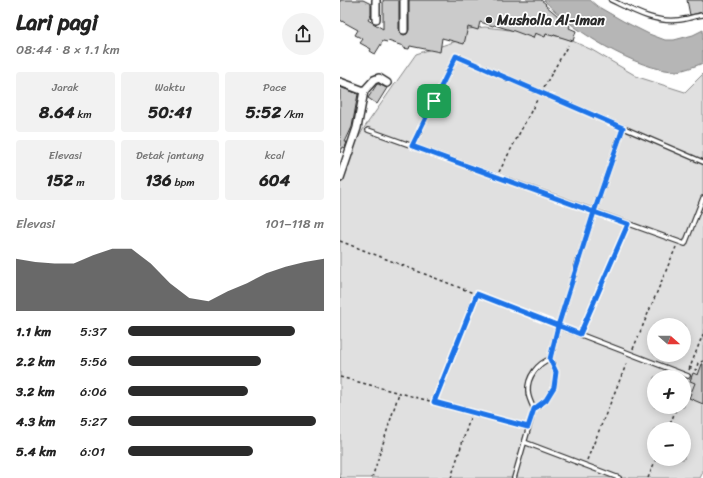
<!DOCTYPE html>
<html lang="id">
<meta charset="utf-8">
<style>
:root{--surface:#fff;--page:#f2f2f2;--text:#222;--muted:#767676;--accent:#2b2b2b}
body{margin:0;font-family:Sriracha,sans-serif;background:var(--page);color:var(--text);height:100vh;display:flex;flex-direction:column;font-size:15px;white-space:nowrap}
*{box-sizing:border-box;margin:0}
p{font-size:13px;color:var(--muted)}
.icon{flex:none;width:22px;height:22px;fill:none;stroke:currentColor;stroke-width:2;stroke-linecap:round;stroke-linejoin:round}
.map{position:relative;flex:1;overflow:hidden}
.sheet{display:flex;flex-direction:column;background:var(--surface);width:340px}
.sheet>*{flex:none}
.needle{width:26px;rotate:111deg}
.buttons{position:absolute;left:307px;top:318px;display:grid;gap:8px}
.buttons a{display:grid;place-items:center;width:44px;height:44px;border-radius:50%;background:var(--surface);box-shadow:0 2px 10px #0003;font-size:20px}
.pin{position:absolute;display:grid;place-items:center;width:34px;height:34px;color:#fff;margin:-17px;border-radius:8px;box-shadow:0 2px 6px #0006}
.round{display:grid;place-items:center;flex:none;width:42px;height:42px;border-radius:21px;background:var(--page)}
.head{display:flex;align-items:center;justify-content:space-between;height:68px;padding:0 16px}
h1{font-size:22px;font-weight:800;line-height:30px}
.metrics{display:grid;grid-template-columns:repeat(3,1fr);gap:6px;height:68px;padding:4px 16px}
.metrics div{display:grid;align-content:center;border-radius:4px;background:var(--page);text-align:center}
.metrics b{font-size:17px;font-weight:800}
.metrics small{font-size:11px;font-weight:400}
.metrics p{font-size:11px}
.chart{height:112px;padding:8px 16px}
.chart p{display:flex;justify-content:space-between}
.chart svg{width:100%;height:72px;margin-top:4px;fill:var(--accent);opacity:.7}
ul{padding:0 16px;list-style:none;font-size:13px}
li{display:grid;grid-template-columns:64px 48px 1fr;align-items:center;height:30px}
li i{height:10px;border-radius:5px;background:var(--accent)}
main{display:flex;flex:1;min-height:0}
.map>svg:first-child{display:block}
.green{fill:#e0e0e0;stroke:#868686;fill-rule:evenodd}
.water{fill:#b6b6b6;stroke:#7e7e7e}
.building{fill:#cbcbcb;stroke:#2b2b2b}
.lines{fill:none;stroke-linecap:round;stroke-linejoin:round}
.service-casing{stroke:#2b2b2b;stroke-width:6}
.minor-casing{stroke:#2b2b2b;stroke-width:10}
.path{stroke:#2b2b2b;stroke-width:1.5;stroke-dasharray:3 3;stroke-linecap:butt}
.service{stroke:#fff;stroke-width:3.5}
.minor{stroke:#fff;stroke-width:7}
.route-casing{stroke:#fff;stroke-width:8}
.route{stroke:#1a73e8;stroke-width:5}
.poi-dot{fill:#2b2b2b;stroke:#fff;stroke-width:1.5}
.labels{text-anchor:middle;stroke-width:3.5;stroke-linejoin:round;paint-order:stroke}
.poi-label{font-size:14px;font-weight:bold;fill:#2b2b2b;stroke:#fff;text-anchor:start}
</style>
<main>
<section class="sheet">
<div class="head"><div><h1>Lari pagi</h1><p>08:44 · 8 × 1.1 km</p></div><a class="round"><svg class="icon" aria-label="share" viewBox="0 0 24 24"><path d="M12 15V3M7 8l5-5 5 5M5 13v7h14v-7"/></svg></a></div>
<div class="metrics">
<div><p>Jarak</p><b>8.64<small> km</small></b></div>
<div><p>Waktu</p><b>50:41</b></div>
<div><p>Pace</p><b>5:52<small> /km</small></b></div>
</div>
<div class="metrics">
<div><p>Elevasi</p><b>152<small> m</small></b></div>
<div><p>Detak jantung</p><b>136<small> bpm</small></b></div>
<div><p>kcal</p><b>604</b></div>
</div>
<div class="chart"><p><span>Elevasi</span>101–118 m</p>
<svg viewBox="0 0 160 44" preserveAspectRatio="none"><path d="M0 44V12L10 14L20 15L30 15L40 10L50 6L60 6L70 15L80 27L90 36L100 38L110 32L120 27L130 21L140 17L150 14L160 12V44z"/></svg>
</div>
<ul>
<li><b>1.1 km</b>5:37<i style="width:85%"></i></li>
<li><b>2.2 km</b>5:56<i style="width:68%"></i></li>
<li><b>3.2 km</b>6:06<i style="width:61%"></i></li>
<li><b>4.3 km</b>5:27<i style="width:96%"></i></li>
<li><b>5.4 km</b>6:01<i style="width:64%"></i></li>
</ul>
</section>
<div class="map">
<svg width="363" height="478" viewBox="0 0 363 478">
<rect width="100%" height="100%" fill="#fff"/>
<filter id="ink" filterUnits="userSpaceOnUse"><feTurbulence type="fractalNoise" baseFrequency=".025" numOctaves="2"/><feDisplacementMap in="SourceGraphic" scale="8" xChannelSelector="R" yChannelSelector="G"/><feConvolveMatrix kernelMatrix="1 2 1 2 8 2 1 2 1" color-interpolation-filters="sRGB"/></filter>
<g filter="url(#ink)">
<path class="green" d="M145,27L211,35L226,38L252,50L298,77L345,92L363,74V472L360,478H0V183L14,145L24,128L76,54L123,39L128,29ZM314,325H344V355H314ZM314,377H344V407H314ZM314,429H344V459H314Z"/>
<path class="water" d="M204,0H250L257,6L283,21L309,34L325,40H334L353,35L363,30V63C355,66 346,70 337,71C299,72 228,28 204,0Z"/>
<g class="building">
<path d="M0,0H23L31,4V15L28,20L43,29V0H59V30L60,33L64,35L67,34L69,30V0H201L206,4L205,5L230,26L229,28L236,31L233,41L214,35L213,36L206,34L205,37L195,33L193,38L174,31L154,25L153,26L140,22L138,30L128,27L124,44L102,38L100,52L70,46L69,49L63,48V46L48,41L47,42L43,41L35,54L30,51L31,49L20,43L23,39L15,35L18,30L0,20Z"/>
<path d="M347,0H363V12L350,15Z"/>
<path d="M37,84H38L47,88L37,104L28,98Z"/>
<path d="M0,87L18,94L12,127L5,142H7L5,148L3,147L0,153Z"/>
<path d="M362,364H363V404L349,398L355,383L350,381L353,373L358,375Z"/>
</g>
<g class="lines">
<g class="service-casing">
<g id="service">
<path d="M271,0C292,10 314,23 339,20C347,19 355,16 363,15"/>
<path d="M28,130L345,244L363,198"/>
<path d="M72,146L116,56L363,162"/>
<path d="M218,326L348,376"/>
<path d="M194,409C191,403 188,397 188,391C187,377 198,363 210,359"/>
<path d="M184,442L279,478"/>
<path d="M174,478L194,409L206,400L214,387L216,372L210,359L218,326L254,212L283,128"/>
</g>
</g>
<g class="minor-casing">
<g id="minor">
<path d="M36,0V19"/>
<path d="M64,30V0"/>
<path d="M0,82L24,91"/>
<path d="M0,178L17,128L24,91L34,80L39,78L47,83"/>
</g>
</g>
<g class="path">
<path d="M204,87L228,45"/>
<path d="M159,172L198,98"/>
<path d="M0,241L213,324"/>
<path d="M242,329L285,229"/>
<path d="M293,349L336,247"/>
<path d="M349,367L356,370L358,363L363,361"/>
<path d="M349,370L363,334"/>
<path d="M0,377L183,426"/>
<path d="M344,389L347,382"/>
<path d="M94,402L137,294"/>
<path d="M328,429L337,407"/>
<path d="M247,460L288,360"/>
<path d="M0,478H1"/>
<path d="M32,478L59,393"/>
<path d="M111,478L132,412"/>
<path d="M308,478L316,459"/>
</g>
<use href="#service" class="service"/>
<use href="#minor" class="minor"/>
</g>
</g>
<g class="lines" filter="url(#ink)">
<g class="route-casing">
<path id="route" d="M94,101L72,146L254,212L218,326L210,359L216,372L214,387L206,400L194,409L188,427L94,402L137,294L240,334L288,224L254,212L283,128L116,56L94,101"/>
</g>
<use href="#route" class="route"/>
</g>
<circle class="poi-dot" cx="149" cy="20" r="4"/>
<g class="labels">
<g class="poi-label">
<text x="157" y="25">Musholla Al-Iman</text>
</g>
</g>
</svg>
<div class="buttons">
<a><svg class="needle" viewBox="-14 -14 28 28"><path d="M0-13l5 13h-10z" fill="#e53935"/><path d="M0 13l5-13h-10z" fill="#767676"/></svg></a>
<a>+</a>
<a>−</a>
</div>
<div class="pin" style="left:94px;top:101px;background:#1e9e55"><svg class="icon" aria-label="arrive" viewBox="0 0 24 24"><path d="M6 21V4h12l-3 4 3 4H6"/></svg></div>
</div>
</main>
